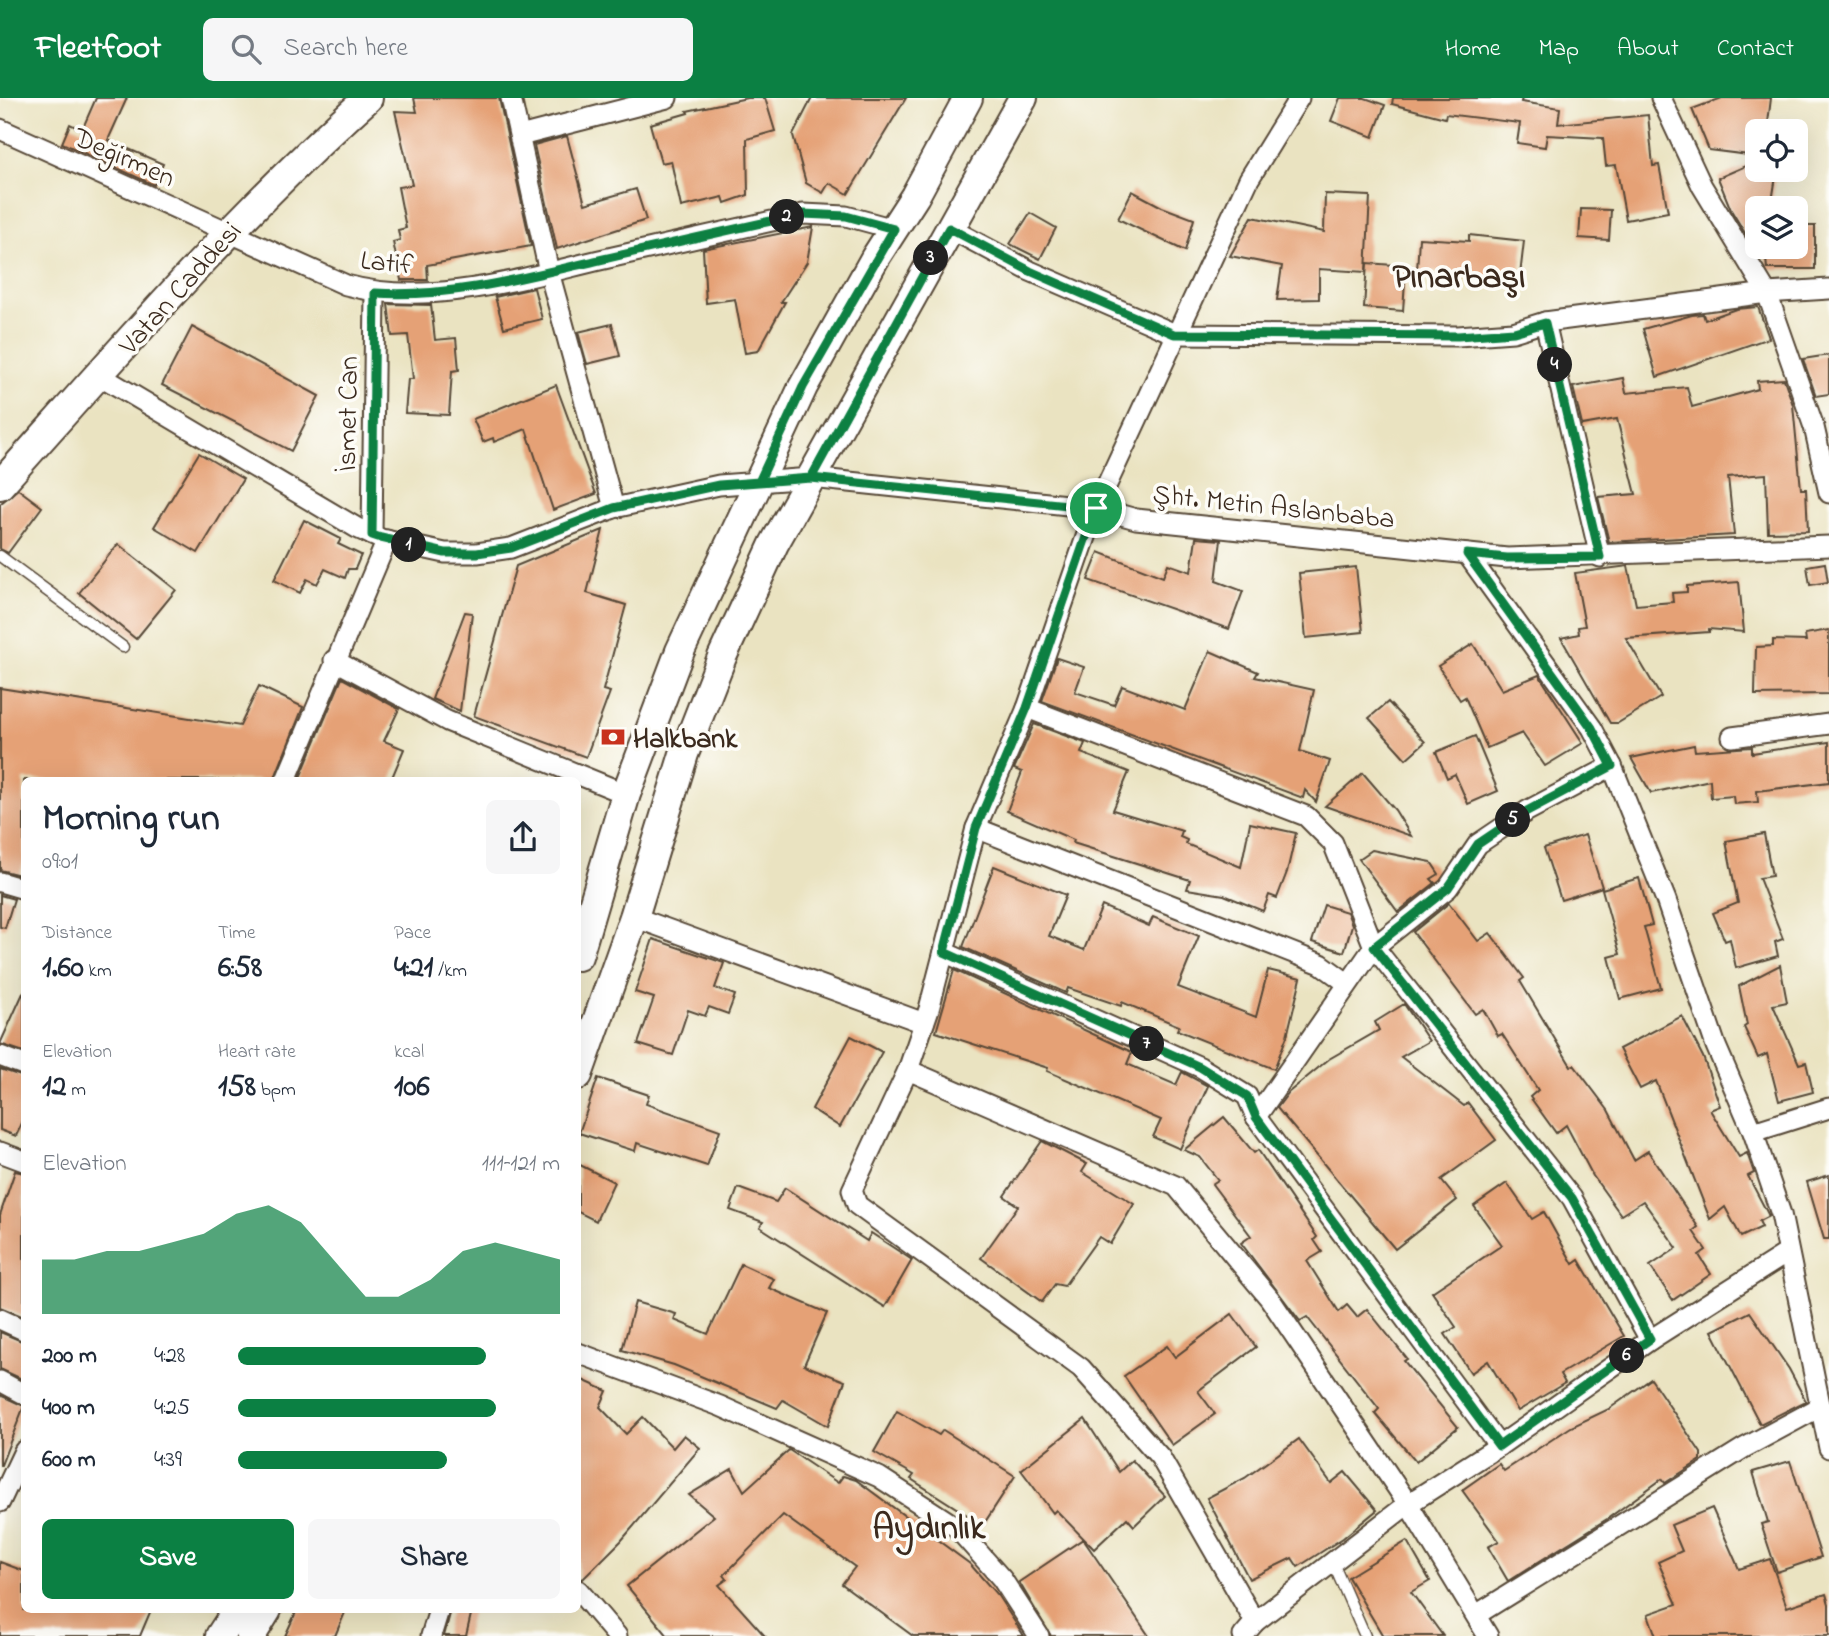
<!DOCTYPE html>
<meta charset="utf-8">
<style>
:root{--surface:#fff;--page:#f6f6f7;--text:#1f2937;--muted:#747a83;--accent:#0b8043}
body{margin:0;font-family:"Indie Flower",sans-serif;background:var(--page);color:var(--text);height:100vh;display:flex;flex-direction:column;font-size:26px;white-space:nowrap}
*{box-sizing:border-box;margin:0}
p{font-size:23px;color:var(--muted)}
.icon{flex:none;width:38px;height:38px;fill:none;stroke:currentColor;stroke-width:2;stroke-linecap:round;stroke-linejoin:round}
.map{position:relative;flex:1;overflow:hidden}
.panel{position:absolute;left:21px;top:679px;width:560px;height:836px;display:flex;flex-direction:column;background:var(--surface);border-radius:10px;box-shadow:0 7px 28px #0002}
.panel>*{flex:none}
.controls{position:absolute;left:1745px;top:21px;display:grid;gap:14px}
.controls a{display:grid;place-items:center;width:63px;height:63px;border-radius:10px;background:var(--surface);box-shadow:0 7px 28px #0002;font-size:35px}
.pin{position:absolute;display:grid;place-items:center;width:60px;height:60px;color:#fff;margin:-30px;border:4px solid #fff;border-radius:50%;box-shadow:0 2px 7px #0007}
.km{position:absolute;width:35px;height:35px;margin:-18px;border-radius:50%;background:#222;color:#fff;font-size:19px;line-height:35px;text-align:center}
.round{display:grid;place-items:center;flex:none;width:74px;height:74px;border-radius:10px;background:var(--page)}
.overview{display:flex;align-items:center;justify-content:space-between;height:119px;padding:0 21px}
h1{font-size:38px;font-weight:800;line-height:52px}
.metrics{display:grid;grid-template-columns:repeat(3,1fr);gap:10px;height:119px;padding:7px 21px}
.metrics div{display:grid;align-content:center}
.metrics b{font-size:30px;font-weight:800}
.metrics small{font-size:19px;font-weight:400}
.metrics p{font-size:19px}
.chart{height:196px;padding:14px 21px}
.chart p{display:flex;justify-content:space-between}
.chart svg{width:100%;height:126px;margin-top:7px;fill:var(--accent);opacity:.7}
.primary-button{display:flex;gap:14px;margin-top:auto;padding:14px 21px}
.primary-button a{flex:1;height:80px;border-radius:10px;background:var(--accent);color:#fff;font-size:28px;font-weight:800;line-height:80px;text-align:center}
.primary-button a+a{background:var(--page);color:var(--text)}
ul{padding:0 21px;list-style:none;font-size:23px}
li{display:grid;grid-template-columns:112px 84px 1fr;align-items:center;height:52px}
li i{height:18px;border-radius:9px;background:var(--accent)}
header{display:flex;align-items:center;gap:42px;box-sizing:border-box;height:98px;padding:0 35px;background:var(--accent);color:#fff}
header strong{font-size:33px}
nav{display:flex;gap:38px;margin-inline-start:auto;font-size:24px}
.search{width:490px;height:63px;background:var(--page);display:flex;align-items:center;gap:18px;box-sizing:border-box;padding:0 24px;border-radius:10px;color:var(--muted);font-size:26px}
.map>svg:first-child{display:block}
.building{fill:#e5a176}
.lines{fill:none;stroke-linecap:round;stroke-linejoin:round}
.lane-casing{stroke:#554636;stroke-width:13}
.street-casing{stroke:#554636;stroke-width:23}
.secondary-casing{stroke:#554636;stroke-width:32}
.lane{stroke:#fff;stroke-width:10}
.street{stroke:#fff;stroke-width:19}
.secondary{stroke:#fff;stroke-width:28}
.route-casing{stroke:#fff;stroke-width:14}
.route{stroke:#0b8043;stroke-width:9}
.labels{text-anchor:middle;stroke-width:7;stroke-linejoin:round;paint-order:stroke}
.street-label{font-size:28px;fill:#3b2a1e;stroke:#fdfcf7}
.poi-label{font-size:28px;font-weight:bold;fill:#3b2a1e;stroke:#fdfcf7;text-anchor:start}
.district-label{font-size:35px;font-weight:bold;fill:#3b2a1e;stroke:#fdfcf7}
</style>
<header>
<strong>Fleetfoot</strong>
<div class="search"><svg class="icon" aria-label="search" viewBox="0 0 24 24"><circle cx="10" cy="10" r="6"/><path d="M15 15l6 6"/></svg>Search here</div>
<nav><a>Home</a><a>Map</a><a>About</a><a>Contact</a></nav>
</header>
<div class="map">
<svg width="1829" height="1538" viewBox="0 0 1829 1538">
<rect width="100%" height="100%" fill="#fdfcf7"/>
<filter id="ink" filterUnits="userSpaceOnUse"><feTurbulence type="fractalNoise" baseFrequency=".0143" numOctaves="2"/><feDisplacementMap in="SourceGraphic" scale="14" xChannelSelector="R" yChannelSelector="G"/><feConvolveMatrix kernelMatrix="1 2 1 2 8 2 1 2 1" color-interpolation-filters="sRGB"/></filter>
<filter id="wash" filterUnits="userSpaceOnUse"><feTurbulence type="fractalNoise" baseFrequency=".00686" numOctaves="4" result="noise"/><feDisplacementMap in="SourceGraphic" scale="28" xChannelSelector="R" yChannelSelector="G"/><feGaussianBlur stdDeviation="1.57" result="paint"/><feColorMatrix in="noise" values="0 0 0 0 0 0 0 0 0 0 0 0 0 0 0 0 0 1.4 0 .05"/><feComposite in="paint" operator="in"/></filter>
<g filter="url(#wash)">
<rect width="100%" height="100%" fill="#eae3c1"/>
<g id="blocks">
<g class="building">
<path d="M96,0H127L108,42L163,66L154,87L62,45L70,26L82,32Z"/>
<path d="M414,0H499L531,148L427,167L428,182H401L393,144L400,142L398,132L406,130L398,89L412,87L395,13L417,14Z"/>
<path d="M747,0H765L775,33L747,41L748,97L725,105L723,99L681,109L671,63L661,65L650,26L688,15L687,13Z"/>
<path d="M812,0H906L848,96L829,85L823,95L806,85L793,37Z"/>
<path d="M1340,0H1365L1385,7L1373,39L1331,23Z"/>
<path d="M1393,0H1522L1521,4L1560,10L1558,26L1648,17L1653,68L1659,67L1668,114L1626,122L1616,67L1606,68L1603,40L1547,37L1545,49L1517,45L1520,25L1446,16L1445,20L1392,6Z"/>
<path d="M1722,0H1771L1767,33H1757V58L1709,52L1692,11Z"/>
<path d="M567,38L585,106L636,91L646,122L557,151L534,47Z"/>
<path d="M1757,63V72H1777L1771,110H1757V155L1731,112L1718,80Z"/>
<path d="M1132,93L1162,109L1194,121L1185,153L1118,121Z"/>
<path d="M1325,96L1370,98L1366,174L1319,171V201L1277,202L1282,168L1230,158L1252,119L1324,134Z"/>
<path d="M1581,111L1611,112L1609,142L1579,140Z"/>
<path d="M1030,115L1056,130L1040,161L1010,146Z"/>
<path d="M1796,128H1815V171H1767L1765,149H1796Z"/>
<path d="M813,129L807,164L781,204H785L758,253L745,255L735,201L706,205L703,151Z"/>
<path d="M1469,137L1524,143L1519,186L1464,180L1465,176L1417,173L1419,140L1469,143Z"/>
<path d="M1367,165L1406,168L1403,213L1364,210Z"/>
<path d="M534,190L542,221L504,230L495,199Z"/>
<path d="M388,206L431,207L435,242L456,240L459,272L452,273L449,317L405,315L408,281H413L408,237L392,238Z"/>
<path d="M1758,209L1769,240L1657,279L1643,231L1692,217L1703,216L1705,222L1736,211Z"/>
<path d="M612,226L620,258L587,266L578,234Z"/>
<path d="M192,229L319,298L291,353L162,287Z"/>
<path d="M1829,257V296L1816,298L1803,261Z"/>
<path d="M1623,280L1626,295L1687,289L1692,309L1758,291L1757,283L1784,281L1793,307L1801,391H1806L1808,433L1768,434L1766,376L1728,379L1734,437L1609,444L1598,399L1636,396L1617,321L1582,327L1573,289Z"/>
<path d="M556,287L596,396L553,412L526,331L494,344L493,340L483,344L473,321Z"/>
<path d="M199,355L243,381L198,455L154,429Z"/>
<path d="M18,391L42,409L8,455L0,451V406Z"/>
<path d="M304,422L341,441L338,446L361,457L355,471H348L345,480L325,471L317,486L307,481L300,495L274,482Z"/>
<path d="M603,432L587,495L626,507L603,592L610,594L586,659L474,618L516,468Z"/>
<path d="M1196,440L1221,442L1216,483L1243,493L1229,531L1088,482L1099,454L1163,479L1168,466L1191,474Z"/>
<path d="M118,446L176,492L136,541L79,495Z"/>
<path d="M1825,465L1828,484L1810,487L1807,468Z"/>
<path d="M1628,468L1636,507L1673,504L1672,495L1687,494V488L1739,484L1744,534L1709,531V534L1626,540L1661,599L1618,625H1610L1561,540L1579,536L1578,529L1585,528L1575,475Z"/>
<path d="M1356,469L1363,534L1306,540L1299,475Z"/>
<path d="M465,514L472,515L460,613L432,601Z"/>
<path d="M1829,532V596L1755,597L1756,549L1773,548V542L1806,543L1805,536Z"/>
<path d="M1473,546L1502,592L1539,577L1583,645L1545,668L1522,635L1487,650L1465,599L1460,602L1438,568Z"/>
<path d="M1210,553L1258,574L1255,579L1314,592L1300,653L1330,663L1316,704L1305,692L1303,700L1042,603L1057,560L1084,569L1075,594L1114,607L1122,588L1185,612Z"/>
<path d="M342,580L399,611L384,643L404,651L391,682H299Z"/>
<path d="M259,588L303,609L274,682H24V763L20,777L0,772V590L240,628Z"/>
<path d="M1388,604L1425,644L1406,661L1369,620Z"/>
<path d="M1034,626L1085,645L1081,655L1129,674L1113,712L1182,733L1180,739L1187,742L1186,746L1241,769L1250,725L1296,735L1287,774L1277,800L1269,797L1263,813L1224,797L1187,791L1190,782L1073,745L1074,742L1007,713L1022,674L1014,671Z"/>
<path d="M1475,638L1498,693L1468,706L1455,676L1447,680L1436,654Z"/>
<path d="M1829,644V684L1757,693L1758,704L1734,706L1733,698L1711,700L1710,682L1651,695L1631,660L1694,647L1695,653L1752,649V655Z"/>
<path d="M1363,675L1395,712L1411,738L1325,708Z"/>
<path d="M1764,736L1772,778L1759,780L1783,841L1775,844L1778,858L1736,870L1730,841L1725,843L1713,815L1738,805L1726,743Z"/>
<path d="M1585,737L1602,789L1561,802L1544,750Z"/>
<path d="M1372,752L1431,764L1439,776L1431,781L1435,785L1398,814L1359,761Z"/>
<path d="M994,768L1066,797L1049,838L1084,852L1102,808L1149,828L1153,819L1199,838L1178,889L1256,919L1268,872L1301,880L1287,938L1274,971L1177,932L1179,928L1122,904L1121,908L1068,890L1066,895L963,849Z"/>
<path d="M1639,780L1652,827L1644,829L1661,890L1620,901L1609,859L1620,856L1602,791Z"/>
<path d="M0,797L14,801L5,830L0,829Z"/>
<path d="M1449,805L1478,843L1490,835L1524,880L1520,883L1571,968L1574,967L1608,1012L1634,1062L1648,1053L1698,1129L1693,1133L1706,1152L1699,1157L1711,1176L1673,1202L1650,1168L1677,1150L1643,1103L1621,1117L1593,1078L1566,1027L1556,1035L1530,999L1538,992L1502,936L1498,938L1483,911L1475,916L1413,834Z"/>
<path d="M1324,807L1347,814L1352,827L1344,854L1312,844Z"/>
<path d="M653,841L724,865L715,890L735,897L728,916L709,909L705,918L688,912L673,957L638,946L654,900L635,894Z"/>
<path d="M1780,867L1787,904L1773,907L1799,966L1806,964L1813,994L1779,1003L1767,956L1758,960L1744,929L1747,927L1739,888Z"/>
<path d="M954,872L1132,954L1127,966L1176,987L1182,974L1208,988L1180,1051L1153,1039L1161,1022L1047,973L1048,970L936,934Z"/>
<path d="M24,893V954L0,946Z"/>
<path d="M1404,906L1429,943L1401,959L1464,1008L1468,1005L1496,1042L1441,1082L1457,1102L1395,1151L1277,1010L1289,994L1329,961L1379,932L1375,924Z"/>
<path d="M1682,918L1703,959L1720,1008L1710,1012L1739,1059L1747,1055L1754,1075L1748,1078L1769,1118L1759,1123L1762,1129L1741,1139L1725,1109L1710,1121L1656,983L1640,991L1619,951Z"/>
<path d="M851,938L882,954L840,1029L812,1011Z"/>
<path d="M0,971L24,979V1021L16,1038L0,1032Z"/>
<path d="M598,980L649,997L646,1006L720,1032L707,1068L637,1045L635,1053L579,1035Z"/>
<path d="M1224,1019L1254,1055L1258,1052L1317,1139L1314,1142L1322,1154L1307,1163L1339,1214L1347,1207L1357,1219L1367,1211L1407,1261L1404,1263L1458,1329L1416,1364L1375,1315L1379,1311L1307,1219L1300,1223L1241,1145L1251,1138L1212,1086L1218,1082L1200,1059L1184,1052Z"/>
<path d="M1042,1043L1087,1066L1082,1074L1134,1106L1110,1146L1099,1139L1064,1188L1055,1186L1042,1204L981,1160L1018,1108L1004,1098Z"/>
<path d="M578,1066L614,1084L596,1123L578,1114Z"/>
<path d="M15,1073L24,1075V1219L0,1209V1117Z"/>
<path d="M1829,1077V1141H1824L1807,1084Z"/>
<path d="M1507,1085L1532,1121L1544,1114L1573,1166L1579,1162L1624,1238L1560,1276L1565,1285L1518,1313L1488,1263L1471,1275L1445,1236L1456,1229L1432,1194L1502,1147L1474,1108Z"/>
<path d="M738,1090L776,1104L785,1090L867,1143L871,1135L912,1162L885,1209L760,1129L763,1124L730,1112Z"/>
<path d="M741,1166L774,1181L769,1190L827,1215L804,1267L845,1283L828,1328L783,1302L777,1310L674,1267L622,1252L635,1204L676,1216L674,1222L708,1236Z"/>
<path d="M1750,1214L1789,1271L1806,1303L1760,1326L1712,1233Z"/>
<path d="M1232,1216L1256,1249L1198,1293L1215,1316L1172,1347L1124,1278L1167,1248L1175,1259Z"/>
<path d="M0,1234L24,1244V1282L0,1271Z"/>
<path d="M578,1280L607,1293L600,1309L626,1336L643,1319L673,1350L684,1337L700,1350L621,1443L583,1481L578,1480Z"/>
<path d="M1651,1281L1701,1355V1362L1665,1385L1662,1381L1607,1421L1508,1483L1488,1449L1499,1443L1462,1392L1499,1366L1504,1373L1571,1329L1609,1311Z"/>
<path d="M0,1297L24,1308L1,1367H0Z"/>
<path d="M897,1313L939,1337L943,1332L1015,1378L983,1427L911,1381L914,1377L874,1354Z"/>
<path d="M1085,1321L1119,1374L1132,1362L1165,1398L1134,1428L1127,1420L1094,1451L1056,1412L1053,1415L1021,1372Z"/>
<path d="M1299,1341L1331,1385L1345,1374L1377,1412L1343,1440L1298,1469L1292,1460L1249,1481L1207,1400L1245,1380Z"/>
<path d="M789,1352L838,1385L843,1378L856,1382L970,1466L998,1498L1024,1538H913L842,1486L855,1469L783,1417L724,1477L727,1481L719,1487L765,1538H668L627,1488L714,1418L689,1397L732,1371L744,1393Z"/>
<path d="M1790,1363L1821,1459L1777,1474L1761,1426L1768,1424L1753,1374Z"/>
<path d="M1712,1410L1739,1471L1770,1461L1787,1509L1826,1496L1829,1506V1538H1656L1648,1516L1677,1506L1658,1464L1682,1453L1671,1427Z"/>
<path d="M1083,1441L1149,1538H1051L1019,1484Z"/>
<path d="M1407,1443L1430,1483L1411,1494L1443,1538H1383L1348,1479Z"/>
<path d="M0,1464L24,1473V1512H151L140,1538H0Z"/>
<path d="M297,1512H346L335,1538H285Z"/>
<path d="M451,1512H472L466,1538H444Z"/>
</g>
</g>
</g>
<g filter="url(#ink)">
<use href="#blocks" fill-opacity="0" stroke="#554636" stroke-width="2"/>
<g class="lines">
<g class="lane-casing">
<g id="lane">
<path d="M0,458L123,549"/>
<path d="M1333,1465L1365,1538"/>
</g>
</g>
<g class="street-casing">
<g id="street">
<path d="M511,0L549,174L614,410"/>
<path d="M1661,0L1702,88L1767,195L1814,329L1829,395"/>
<path d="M0,31L346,187C430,210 522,180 604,161C670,146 736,131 803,116L846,118L894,131"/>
<path d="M520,38L667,0"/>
<path d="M949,130L1030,173L1175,236L1458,238L1513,234L1545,224L1767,195L1829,191"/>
<path d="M1545,224L1600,459"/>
<path d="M99,277L357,430L381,441L445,455H477L511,450L614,410L719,387L811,380L1096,410L1136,421L1507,460L1829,448"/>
<path d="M372,437L375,195"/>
<path d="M1467,456L1592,630L1612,668L1666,802L1716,948L1753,1034L1781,1116L1829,1350"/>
<path d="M334,562L447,623L626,696"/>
<path d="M1027,610L1306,718L1333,745L1374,849L1572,1100L1650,1242"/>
<path d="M1732,639L1829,626"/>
<path d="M286,682L387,442"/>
<path d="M976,730L1321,866L1347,885"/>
<path d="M0,784L24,791"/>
<path d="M634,819L924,925"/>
<path d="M944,854L1200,969L1247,998L1256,1019L1499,1348"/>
<path d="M0,958L24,967"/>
<path d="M908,972L1176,1088L1270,1201L1408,1406L1488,1538"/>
<path d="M1256,1019L1374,849L1448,790L1478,746L1527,713L1612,668"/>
<path d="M1753,1034L1829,1010"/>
<path d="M0,1054L24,1063"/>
<path d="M0,1221L24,1232"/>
<path d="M578,1255L720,1308L879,1379L956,1429L1002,1481L1039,1538"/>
<path d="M0,1283L24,1296"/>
<path d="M0,1404L24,1353"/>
<path d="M578,1492L617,1538"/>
<path d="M1476,1517L1744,1350L1820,1309"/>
<path d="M1255,1524L1160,1359L1081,1270L857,1107L852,1092L908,972L929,911L976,730L1027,610L1096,410L1249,81L1299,0"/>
<path d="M431,1538L439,1512"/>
<path d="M1243,1538L1255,1524L1408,1406L1499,1348L1650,1242L1787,1155"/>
</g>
</g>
<g class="secondary-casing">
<g id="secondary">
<path d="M0,387C119,254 235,119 368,0"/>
<path d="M578,858L626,696L680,553L803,289L875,160L915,98L968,0"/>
<path d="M578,977L634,819L684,656L722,559L774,446L1023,0"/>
<path d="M220,1538L237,1512"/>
<path d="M251,1538L267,1512"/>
</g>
</g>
<use href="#lane" class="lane"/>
<use href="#street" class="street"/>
<use href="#secondary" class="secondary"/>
</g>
</g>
<g class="lines" filter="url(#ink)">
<g class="route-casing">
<path id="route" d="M1096,410L811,380L719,387L614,410L511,450L477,455H445L381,440L372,437L375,195C449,200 523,180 595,163C664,147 733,131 803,116L846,118L894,131L803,289L759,384L811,380L949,130L1030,173L1174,236L1458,238L1514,234L1545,225L1600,459L1507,460L1467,456L1592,630L1612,668L1527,713L1478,746L1448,790L1374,849L1572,1100L1650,1241L1499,1348L1256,1019L1247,998L1200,969L944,854L976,730L1027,610L1096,410"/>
</g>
<use href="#route" class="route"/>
</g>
<defs>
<g id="bank-bare" transform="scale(1.89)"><path d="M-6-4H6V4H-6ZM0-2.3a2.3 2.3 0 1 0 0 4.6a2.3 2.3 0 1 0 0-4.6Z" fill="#c8321e" stroke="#fdfcf7" stroke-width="2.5" paint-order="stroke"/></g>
</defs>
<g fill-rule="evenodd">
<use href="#bank-bare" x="613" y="639"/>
</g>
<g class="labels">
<g class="street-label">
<text transform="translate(125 58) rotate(24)" y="10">Değirmen</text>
<text transform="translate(387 163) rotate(6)" y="10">Latif</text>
<text transform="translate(179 189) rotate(-48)" y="10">Vatan Caddesi</text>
<text transform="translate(346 316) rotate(-89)" y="10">İsmet Can</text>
<text transform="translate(1274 407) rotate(6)" y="10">Şht. Metin Aslanbaba</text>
</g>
<g class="poi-label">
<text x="633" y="649">Halkbank</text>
</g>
<g class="district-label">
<text x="1459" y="189">Pınarbaşı</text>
<text x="929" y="1440">Aydınlık</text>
</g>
</g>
</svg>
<div class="controls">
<a><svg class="icon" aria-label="locate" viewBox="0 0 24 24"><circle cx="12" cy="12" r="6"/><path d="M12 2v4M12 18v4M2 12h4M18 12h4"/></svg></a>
<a><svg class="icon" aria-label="layers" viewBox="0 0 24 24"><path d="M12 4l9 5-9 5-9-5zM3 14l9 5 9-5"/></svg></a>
</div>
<div class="pin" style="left:1096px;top:410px;background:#1e9e55"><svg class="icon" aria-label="arrive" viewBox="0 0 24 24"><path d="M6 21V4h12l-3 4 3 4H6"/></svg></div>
<b class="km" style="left:409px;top:447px">1</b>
<b class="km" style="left:787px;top:119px">2</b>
<b class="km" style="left:931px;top:160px">3</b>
<b class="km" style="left:1555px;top:267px">4</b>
<b class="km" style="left:1513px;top:722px">5</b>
<b class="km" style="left:1627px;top:1258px">6</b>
<b class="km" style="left:1147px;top:946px">7</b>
<section class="panel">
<div class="overview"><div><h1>Morning run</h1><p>09:01</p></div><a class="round"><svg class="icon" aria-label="share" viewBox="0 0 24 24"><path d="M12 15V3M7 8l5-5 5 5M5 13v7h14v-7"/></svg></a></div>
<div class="metrics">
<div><p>Distance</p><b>1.60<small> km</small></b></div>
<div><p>Time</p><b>6:58</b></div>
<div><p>Pace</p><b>4:21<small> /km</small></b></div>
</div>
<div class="metrics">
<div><p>Elevation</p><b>12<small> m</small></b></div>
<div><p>Heart rate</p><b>158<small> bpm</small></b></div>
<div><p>kcal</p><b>106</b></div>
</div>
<div class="chart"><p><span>Elevation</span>111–121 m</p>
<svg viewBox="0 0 160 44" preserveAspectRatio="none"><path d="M0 44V25L10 25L20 22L30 22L40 19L50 16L60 9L70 6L80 12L90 25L100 38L110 38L120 32L130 22L140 19L150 22L160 25V44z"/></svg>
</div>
<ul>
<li><b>200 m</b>4:28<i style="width:77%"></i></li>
<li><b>400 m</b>4:25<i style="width:80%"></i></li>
<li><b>600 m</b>4:39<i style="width:65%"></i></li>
</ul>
<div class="primary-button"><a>Save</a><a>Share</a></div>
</section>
</div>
